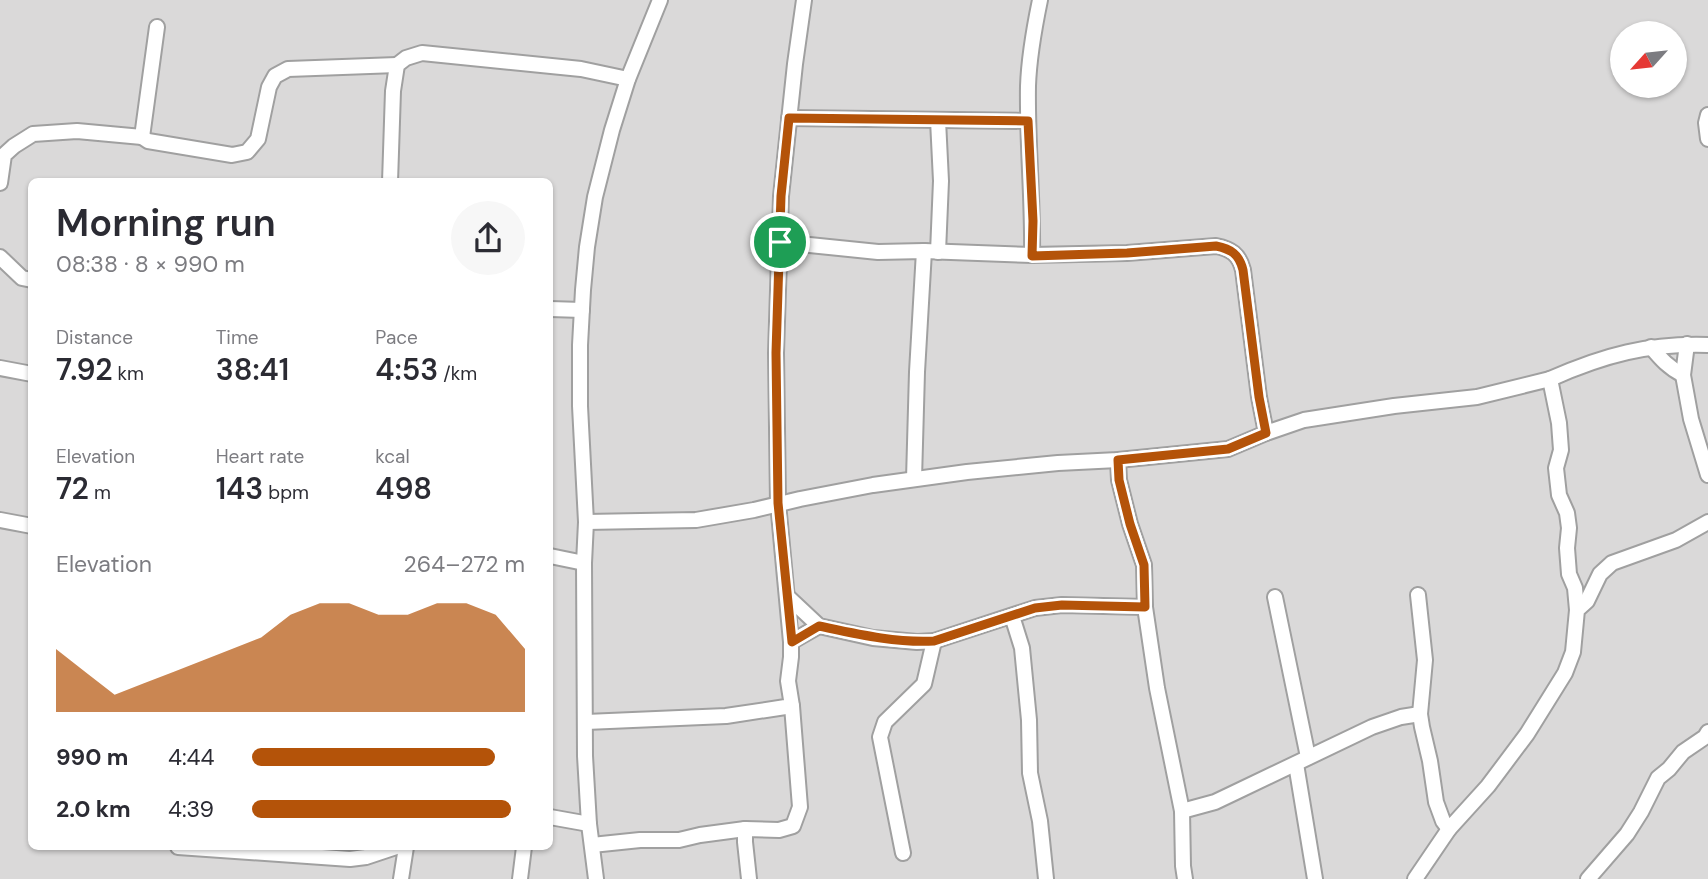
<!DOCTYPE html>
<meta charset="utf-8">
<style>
:root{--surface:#fff;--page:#f7f7f7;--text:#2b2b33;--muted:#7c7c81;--accent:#b45309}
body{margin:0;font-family:"DM Sans",sans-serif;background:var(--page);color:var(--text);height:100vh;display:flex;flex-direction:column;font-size:26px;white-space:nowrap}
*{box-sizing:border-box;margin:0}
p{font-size:23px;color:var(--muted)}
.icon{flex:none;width:38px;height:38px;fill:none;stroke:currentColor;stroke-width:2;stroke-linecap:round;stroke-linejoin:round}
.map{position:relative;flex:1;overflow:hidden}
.panel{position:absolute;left:28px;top:178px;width:525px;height:672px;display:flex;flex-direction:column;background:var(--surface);border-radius:10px;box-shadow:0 2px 5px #0004}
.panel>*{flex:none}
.needle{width:46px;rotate:243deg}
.tools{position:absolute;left:1610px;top:21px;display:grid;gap:14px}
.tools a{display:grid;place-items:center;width:77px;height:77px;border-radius:50%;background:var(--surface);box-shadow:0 2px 5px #0004;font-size:35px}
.pin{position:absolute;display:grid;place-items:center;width:60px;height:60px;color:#fff;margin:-30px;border:4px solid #fff;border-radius:50%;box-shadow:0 2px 7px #0007}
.round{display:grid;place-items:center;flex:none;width:74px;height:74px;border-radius:37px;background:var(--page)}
.head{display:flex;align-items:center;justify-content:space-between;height:119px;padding:0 28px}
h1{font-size:38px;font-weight:600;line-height:52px}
.figures{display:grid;grid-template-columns:repeat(3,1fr);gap:10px;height:119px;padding:7px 28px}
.figures div{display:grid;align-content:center}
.figures b{font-size:30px;font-weight:600}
.figures small{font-size:19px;font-weight:400}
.figures p{font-size:19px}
.chart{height:196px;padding:14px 28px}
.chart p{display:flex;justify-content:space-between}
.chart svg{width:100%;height:126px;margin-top:7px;fill:var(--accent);opacity:.7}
ul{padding:0 28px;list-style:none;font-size:23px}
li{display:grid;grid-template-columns:112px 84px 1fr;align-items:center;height:52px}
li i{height:18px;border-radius:9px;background:var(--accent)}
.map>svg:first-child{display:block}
.residential{fill:#dad9d9;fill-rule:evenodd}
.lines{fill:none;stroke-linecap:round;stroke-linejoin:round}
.minor-casing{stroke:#a0a0a0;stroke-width:18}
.minor{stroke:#fff;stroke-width:14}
.route-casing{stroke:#fff;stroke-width:14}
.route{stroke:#b45309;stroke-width:9}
</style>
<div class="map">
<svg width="1708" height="879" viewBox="0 0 1708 879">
<rect width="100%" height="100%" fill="#eceae3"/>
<path class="residential" d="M0,0H1708V879H0ZM1622,33H1675V86H1622ZM32,182H550V847H32Z"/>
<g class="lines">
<g class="minor-casing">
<g id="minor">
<path d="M157,27L142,137L148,141L232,155L247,152L258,139L269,87L275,76L288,69L397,65"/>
<path d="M1708,115L1706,123L1708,139"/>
<path d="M789,118L1028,121"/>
<path d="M938,120L941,181L938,252"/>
<path d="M390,182L393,91L397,65L406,58L422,53L581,69L628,79"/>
<path d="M0,183L4,155L14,146L33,134L77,131L142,137"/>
<path d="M780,242L878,252L924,251L1032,255L1127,253L1216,246C1231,249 1239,254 1243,270L1259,397L1266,433"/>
<path d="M1032,255C1033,199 1027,143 1028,86C1029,57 1034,29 1040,0"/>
<path d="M0,257L22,278L32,280"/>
<path d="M550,309L582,310"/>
<path d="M1687,344L1683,375L1691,419L1708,475"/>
<path d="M1651,347C1661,359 1669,368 1683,375"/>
<path d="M0,368L32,374"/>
<path d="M1550,379C1604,355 1649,343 1708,345"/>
<path d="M1118,460L1119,480L1130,524L1144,565L1145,607L1157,688L1182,811L1183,866L1185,879"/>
<path d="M914,479L917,372L924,251"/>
<path d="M0,520L32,526"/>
<path d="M586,522L696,520L754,510L800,499L873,485L967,472L1058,463L1118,460L1228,449L1266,433L1304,420L1394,406L1477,397L1550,379L1559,423L1561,450L1556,468L1559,495L1567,513L1569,528L1567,548L1569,574L1575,588L1577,610"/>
<path d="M550,556L584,563"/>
<path d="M1418,595L1425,660L1420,714L1422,727L1430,761L1436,802L1443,821L1449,829"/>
<path d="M787,596L819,626L873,638L917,642L934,641L1035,608L1062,605L1145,607"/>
<path d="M1275,597L1308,757"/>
<path d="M1012,616L1022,648L1029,720L1030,773L1040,821L1046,879"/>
<path d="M791,642L819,626"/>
<path d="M586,722L726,716L792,706L788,681L791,657V642L778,503L776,353L781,196L795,64L804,0"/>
<path d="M1296,764L1315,879"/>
<path d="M1182,811L1215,802L1236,792L1372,727L1401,717L1420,714"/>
<path d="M550,817L589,824"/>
<path d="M745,829V842L749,879"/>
<path d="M592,845L640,840H679L700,835L745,829L779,830L793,826L800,807L792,706"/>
<path d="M178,847L350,859L366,857L396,847"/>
<path d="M903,853L880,737L885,722L924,684L934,641"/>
<path d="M401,879L406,847"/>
<path d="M520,879L524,847"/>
<path d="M596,879L589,824L585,756L584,563L586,522L580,406V345L583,290L587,247L595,197L612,130L628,79L660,0"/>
<path d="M1415,879L1449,829L1488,786L1527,734L1565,673L1573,652L1577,610L1587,601L1600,574L1612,563L1676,540L1708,522"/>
<path d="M1588,879L1627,834L1641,812L1658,778L1669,769L1683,752L1705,737L1708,732"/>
</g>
</g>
<use href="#minor" class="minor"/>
</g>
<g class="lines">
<g class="route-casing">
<path id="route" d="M789,118L1028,121L1033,221L1032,256L1127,253L1216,246C1231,249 1239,254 1243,270L1259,397L1266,433L1228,449L1118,460L1119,480L1130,524L1144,565L1145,607L1062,605L1035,608L934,641C895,643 857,634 819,626L792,642L778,503L776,353L781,196Z"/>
</g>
<use href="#route" class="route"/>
</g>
</svg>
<div class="tools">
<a><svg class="needle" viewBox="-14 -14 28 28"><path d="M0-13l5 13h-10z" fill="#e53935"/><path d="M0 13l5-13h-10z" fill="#7c7c81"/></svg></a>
</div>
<div class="pin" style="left:780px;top:242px;background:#1e9e55"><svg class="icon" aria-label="arrive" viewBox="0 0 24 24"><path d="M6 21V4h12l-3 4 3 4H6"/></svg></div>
<section class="panel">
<div class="head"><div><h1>Morning run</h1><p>08:38 · 8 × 990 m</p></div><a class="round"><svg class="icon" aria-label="share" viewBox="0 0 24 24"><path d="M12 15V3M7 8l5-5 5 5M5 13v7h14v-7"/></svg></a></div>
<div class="figures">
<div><p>Distance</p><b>7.92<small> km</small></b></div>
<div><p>Time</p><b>38:41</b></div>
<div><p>Pace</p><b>4:53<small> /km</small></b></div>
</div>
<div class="figures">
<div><p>Elevation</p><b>72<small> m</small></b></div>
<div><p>Heart rate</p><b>143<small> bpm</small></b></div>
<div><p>kcal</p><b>498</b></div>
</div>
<div class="chart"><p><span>Elevation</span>264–272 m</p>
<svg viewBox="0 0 160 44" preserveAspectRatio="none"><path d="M0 44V22L10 30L20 38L30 34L40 30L50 26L60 22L70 18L80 10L90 6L100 6L110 10L120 10L130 6L140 6L150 10L160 22V44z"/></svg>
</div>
<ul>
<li><b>990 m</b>4:44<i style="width:89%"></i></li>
<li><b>2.0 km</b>4:39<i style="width:95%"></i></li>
</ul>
</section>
</div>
